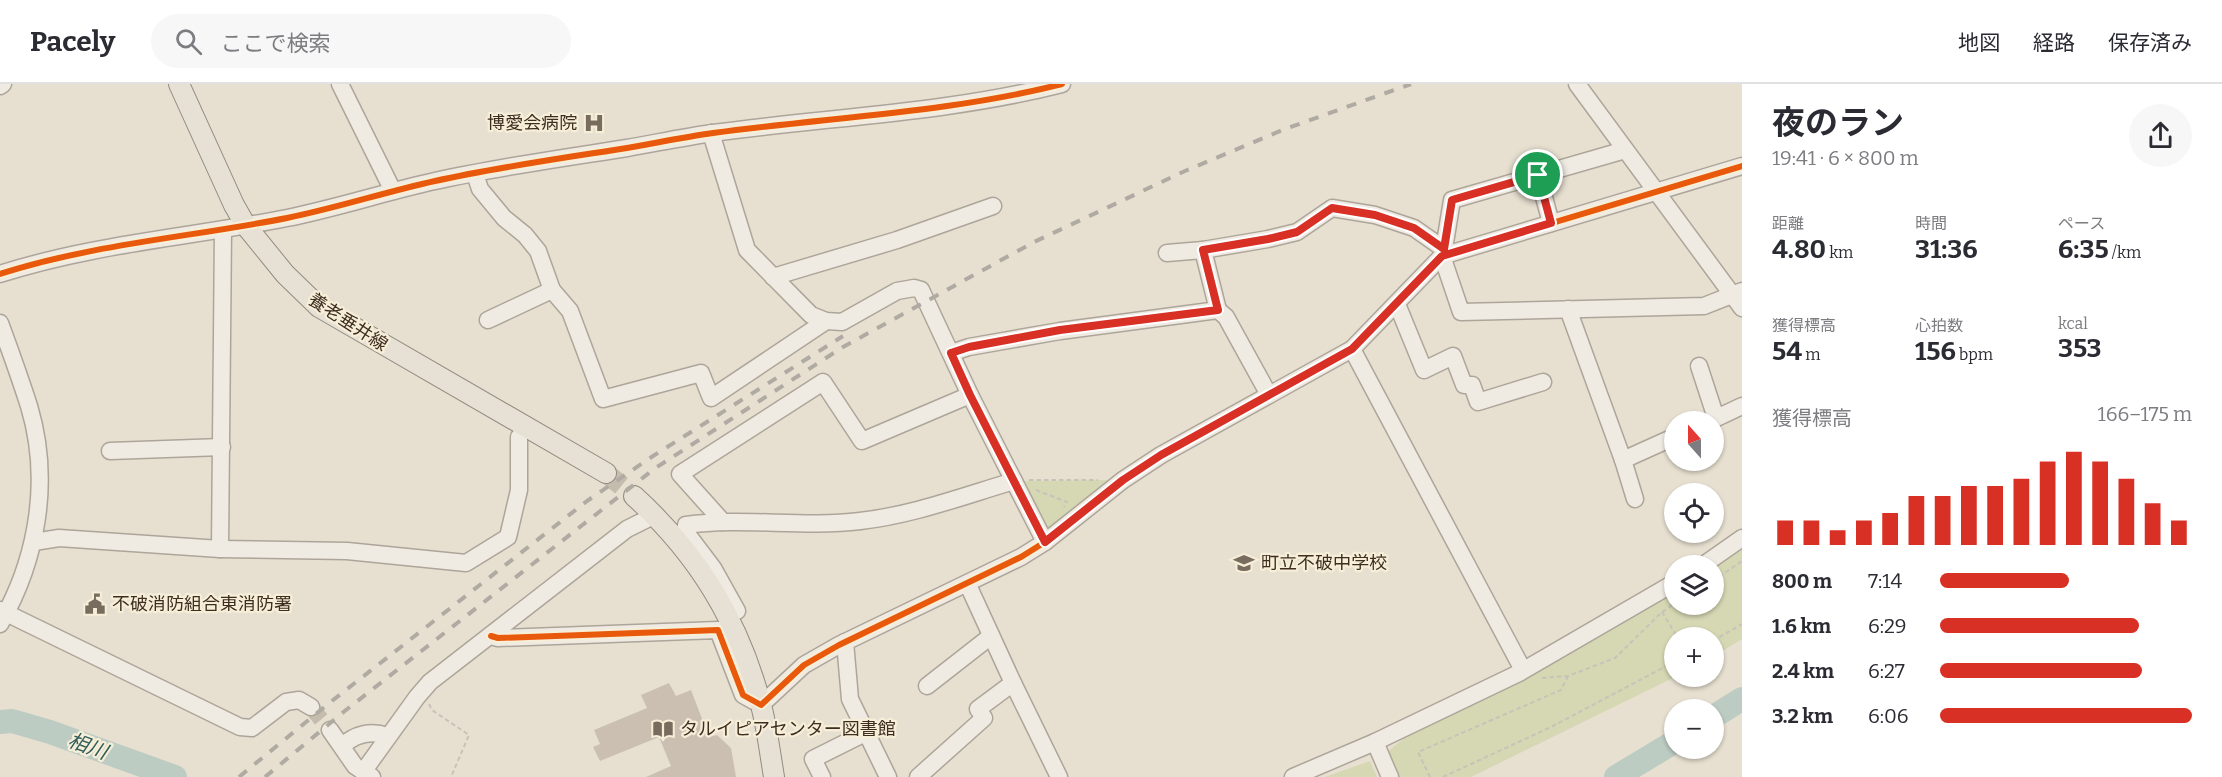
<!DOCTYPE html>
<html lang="ja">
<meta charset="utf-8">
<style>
:root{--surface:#fff;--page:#f7f7f7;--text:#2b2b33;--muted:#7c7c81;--line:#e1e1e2;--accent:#d93025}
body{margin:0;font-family:Bitter,"Noto Sans JP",serif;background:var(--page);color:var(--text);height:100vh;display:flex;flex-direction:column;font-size:22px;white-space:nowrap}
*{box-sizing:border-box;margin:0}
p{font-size:20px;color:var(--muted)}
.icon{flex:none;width:33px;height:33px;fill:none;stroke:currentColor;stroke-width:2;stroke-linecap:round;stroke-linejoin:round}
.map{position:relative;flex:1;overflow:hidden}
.drawer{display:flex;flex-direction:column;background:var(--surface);width:480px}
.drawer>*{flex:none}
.needle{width:39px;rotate:339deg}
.buttons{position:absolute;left:1664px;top:327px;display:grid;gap:12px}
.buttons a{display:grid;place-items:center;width:60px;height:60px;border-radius:50%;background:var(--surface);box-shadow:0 2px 4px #0004;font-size:30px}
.pin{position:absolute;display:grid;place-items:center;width:51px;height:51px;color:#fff;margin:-26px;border:3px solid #fff;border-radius:50%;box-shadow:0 2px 6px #0007}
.round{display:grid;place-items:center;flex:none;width:63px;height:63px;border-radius:32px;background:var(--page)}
.headline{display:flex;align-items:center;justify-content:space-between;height:102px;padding:0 30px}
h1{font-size:33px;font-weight:700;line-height:45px}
.stats{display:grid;grid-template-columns:repeat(3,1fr);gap:9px;height:102px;padding:6px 30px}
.stats div{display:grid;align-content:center}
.stats b{font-size:26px;font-weight:700}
.stats small{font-size:16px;font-weight:400}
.stats p{font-size:16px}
.chart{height:168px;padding:12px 30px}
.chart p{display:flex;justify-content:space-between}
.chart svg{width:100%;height:108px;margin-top:6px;stroke:var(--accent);stroke-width:6}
ul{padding:0 30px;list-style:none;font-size:20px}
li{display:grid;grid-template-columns:96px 72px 1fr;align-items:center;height:45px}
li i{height:15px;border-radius:8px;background:var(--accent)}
header{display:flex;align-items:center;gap:36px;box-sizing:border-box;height:84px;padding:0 30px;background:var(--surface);border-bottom:2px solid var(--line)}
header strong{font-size:28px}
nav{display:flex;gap:33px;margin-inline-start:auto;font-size:21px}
.search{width:420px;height:54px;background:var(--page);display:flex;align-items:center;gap:15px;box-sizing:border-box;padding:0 21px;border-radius:33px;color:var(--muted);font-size:22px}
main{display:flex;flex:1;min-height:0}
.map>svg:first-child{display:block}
.green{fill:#d6d7b3}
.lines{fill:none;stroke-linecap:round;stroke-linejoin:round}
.river{stroke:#bcccc2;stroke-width:24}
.building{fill:#cbbfb2}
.minor-tunnel{stroke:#c5bcae;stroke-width:16;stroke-dasharray:16 8;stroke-linecap:butt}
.major-tunnel{stroke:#c5bcae;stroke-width:20;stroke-dasharray:20 10;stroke-linecap:butt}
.minor-casing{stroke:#ada599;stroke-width:19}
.major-casing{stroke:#928b80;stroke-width:22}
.path{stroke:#c8c2b9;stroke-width:2;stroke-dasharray:4.5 3;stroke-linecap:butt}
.minor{stroke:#efebe3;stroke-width:16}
.major{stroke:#e6e1d4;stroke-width:20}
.rail{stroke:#afaaa2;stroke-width:4;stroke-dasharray:10 10;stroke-linecap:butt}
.cycleway-casing{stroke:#f7eed8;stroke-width:10}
.cycleway{stroke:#e8590c;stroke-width:6}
.route-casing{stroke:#fff;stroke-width:12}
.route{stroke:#d93025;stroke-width:8}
.labels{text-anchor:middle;stroke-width:4.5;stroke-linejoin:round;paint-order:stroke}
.poi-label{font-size:18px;fill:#3d2e20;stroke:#f7eed8;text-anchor:start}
.street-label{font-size:18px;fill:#3d2e20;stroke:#f7eed8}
.water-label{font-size:20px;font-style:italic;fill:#2f5d5a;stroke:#f7eed8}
</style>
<header>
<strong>Pacely</strong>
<div class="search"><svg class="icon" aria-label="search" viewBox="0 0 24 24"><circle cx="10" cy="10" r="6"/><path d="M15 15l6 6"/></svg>ここで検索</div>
<nav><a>地図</a><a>経路</a><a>保存済み</a></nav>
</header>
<main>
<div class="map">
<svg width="1742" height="693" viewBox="0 0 1742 693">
<rect width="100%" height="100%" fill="#e7e0d1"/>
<g class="green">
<path d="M1123,396L1045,458L1014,397Z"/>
<path d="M1742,461V555L1713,573V554H1674L1675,593L1471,693H1389L1386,669L1408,651L1519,598L1620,541L1674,507V520H1713V482Z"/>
<path d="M1370,677L1377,693H1325Z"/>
</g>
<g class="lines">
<g class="river">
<path d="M1713,633L1742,615"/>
<path d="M0,638L12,637L50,648L175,693"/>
<path d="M1616,693L1674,658"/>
</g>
</g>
<path class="building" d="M669,599L676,612L691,606L709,653L717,651L731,664L736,693H646L671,682L659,653L600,677L593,663L600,660L594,646L647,624L641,611Z"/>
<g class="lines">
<path class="minor-tunnel" d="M311,623L330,646"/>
<path class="major-tunnel" d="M606,389L634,412"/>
<g class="minor-casing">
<g id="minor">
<path d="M340,0L393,107"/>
<path d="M1577,0L1742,224"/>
<path d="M0,2L3,0"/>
<path d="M711,49L747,166L811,231L826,237L842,238L897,207L914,204L921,206L970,311L1045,458"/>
<path d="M475,90L480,105L504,134L525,151L538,167L552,206L570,227L603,315L701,289L711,314L826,237"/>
<path d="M1538,91L1551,139"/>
<path d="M1444,165L1452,116L1625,66"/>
<path d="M1203,166L1268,155L1297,148L1332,124L1375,131L1414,144L1444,165L1442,172L1461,228L1704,222L1742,207"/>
<path d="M1167,169L1203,166L1218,226"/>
<path d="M0,190C93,160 191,153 287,134C337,124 385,108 435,97C498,83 563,74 627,64C656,59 684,53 713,49C829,33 948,29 1062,0"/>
<path d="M773,193L897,156L993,122"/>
<path d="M1397,220L1424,286L1453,272L1464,301H1472L1478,318L1543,298"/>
<path d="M1568,225L1623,376L1674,353"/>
<path d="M488,236L552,206"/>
<path d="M0,239C10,266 20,294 29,322C51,395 38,474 0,540"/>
<path d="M1352,265L1523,586"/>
<path d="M951,269L969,263L1060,247L1218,226L1226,233L1269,311"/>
<path d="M1699,282L1716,334"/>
<path d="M1708,338L1742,322"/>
<path d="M110,367L222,363"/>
<path d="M1623,376L1635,415"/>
<path d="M723,438L680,390L823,298L862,357L970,311"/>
<path d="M34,458L59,454L220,465L223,146"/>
<path d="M220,465L347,467L466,479L508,453L519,406V353"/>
<path d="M1702,482L1742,454"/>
<path d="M0,526L240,643L252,644L286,618L299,616L311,623"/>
<path d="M737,527L713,484L685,447L686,441C743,433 802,444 860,437C913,431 963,412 1014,397"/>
<path d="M491,552L498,554L718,546L743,611L761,621L804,581L839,561L1021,473L1045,458L1123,396L1161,371L1352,265L1442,172L1742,82"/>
<path d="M845,558L850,615L888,693"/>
<path d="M1013,599L1059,693"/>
<path d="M927,602L991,552"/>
<path d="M330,646L355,682L372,693"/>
<path d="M1375,658L1390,693"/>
<path d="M342,662C355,650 371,646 387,652"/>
<path d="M363,688L417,613L430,598L627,445L655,431"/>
<path d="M822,693L813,675L867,648"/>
<path d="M918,693L984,634L978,625L1013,599L968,501"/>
<path d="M1293,693L1375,658L1519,589L1674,499"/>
</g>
</g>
<g class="major-casing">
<g id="major">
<path d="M179,0L234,121L246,142L285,190L319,223L606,389"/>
<path d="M634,412C698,470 739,537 761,621C767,644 770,669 774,693"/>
</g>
</g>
<g class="path">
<path d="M1029,396H1098"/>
<path d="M1036,406L1067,418L1064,423"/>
<path d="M1713,497L1742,477"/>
<path d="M1662,528L1678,554"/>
<path d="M1713,557L1742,540"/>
<path d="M1542,594L1568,592L1615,574L1662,528L1674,520"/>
<path d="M429,620L432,626L469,651L451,693"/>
<path d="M1430,693L1418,668L1561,606L1568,592"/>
<path d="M1443,693L1551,643L1674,578"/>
</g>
<use href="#minor" class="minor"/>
<use href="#major" class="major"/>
<g class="rail">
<path d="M239,693L328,620L587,417L653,372L843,252"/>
<path d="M265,693L346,626L654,385L843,263L1034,158L1185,87L1285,45L1411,0"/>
</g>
<g class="cycleway-casing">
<g id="cycleway">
<path d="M0,190C93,160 191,153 287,134C337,124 385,108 435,97C498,83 563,74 627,64C656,59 684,53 713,49C829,33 948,29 1062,0"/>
<path d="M491,552L498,554L718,546L743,611L761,621L804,581L839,561L1021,473L1045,458L1123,396L1161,371L1352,265L1442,172L1742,82"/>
</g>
</g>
<use href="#cycleway" class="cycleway"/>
</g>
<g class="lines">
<g class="route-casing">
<path id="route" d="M1538,91L1551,139L1442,172L1352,265L1161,371L1123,396L1045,458L970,311L951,269L969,263L1060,246L1218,226L1203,166L1268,155L1297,148L1332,124L1375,131L1414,144L1444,165L1452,116Z"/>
</g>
<use href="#route" class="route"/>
</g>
<defs>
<g id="hospital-bare" transform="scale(1.62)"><path d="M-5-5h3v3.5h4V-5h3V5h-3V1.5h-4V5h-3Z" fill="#786c5e" stroke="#f7eed8" stroke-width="2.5" paint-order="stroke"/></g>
<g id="school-bare" transform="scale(1.62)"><path d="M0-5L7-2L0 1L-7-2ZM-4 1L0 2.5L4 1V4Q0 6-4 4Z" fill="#786c5e" stroke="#f7eed8" stroke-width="2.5" paint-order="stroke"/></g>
<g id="civic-bare" transform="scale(1.62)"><path d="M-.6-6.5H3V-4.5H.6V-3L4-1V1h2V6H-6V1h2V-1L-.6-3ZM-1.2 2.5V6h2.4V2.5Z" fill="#786c5e" stroke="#f7eed8" stroke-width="2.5" paint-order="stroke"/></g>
<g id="library-bare" transform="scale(1.62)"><path d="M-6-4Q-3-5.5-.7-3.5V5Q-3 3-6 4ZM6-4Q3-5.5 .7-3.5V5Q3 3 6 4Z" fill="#786c5e" stroke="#f7eed8" stroke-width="2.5" paint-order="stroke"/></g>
</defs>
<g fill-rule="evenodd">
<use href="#hospital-bare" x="594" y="39"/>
<use href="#school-bare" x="1244" y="479"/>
<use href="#civic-bare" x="95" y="520"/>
<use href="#library-bare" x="663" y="645"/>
</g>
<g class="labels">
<g class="poi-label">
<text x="577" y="45" text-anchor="end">博愛会病院</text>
<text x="1261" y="485">町立不破中学校</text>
<text x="112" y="526">不破消防組合東消防署</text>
<text x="680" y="651">タルイピアセンター図書館</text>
</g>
<g class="street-label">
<text transform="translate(348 238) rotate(33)" y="6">養老垂井線</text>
</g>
<g class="water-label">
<text transform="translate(88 662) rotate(20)" y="7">相川</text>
</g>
</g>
</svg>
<div class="buttons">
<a><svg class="needle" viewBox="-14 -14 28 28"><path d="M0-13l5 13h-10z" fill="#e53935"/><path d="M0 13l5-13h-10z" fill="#7c7c81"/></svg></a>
<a><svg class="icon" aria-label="locate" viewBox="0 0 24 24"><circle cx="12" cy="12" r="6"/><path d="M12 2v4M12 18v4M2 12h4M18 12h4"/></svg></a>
<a><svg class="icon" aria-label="layers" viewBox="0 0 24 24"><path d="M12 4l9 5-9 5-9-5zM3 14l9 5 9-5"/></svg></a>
<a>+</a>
<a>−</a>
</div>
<div class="pin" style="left:1538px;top:91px;background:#1e9e55"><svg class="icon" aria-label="arrive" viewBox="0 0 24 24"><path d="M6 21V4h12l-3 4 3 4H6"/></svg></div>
</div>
<section class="drawer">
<div class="headline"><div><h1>夜のラン</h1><p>19:41 · 6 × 800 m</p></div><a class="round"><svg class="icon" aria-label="share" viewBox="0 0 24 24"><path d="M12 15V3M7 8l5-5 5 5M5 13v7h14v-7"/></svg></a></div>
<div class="stats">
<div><p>距離</p><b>4.80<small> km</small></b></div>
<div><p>時間</p><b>31:36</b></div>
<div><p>ペース</p><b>6:35<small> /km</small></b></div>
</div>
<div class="stats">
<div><p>獲得標高</p><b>54<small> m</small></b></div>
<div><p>心拍数</p><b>156<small> bpm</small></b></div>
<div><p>kcal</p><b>353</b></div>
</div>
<div class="chart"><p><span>獲得標高</span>166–175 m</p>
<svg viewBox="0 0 160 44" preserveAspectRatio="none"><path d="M5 44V34M15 44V34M25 44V38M35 44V34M45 44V31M55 44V24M65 44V24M75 44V20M85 44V20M95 44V17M105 44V10M115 44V6M125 44V10M135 44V17M145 44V27M155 44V34"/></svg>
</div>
<ul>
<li><b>800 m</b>7:14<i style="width:51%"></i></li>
<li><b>1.6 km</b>6:29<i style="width:79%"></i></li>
<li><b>2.4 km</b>6:27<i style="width:80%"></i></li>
<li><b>3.2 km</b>6:06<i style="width:100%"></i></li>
</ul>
</section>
</main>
